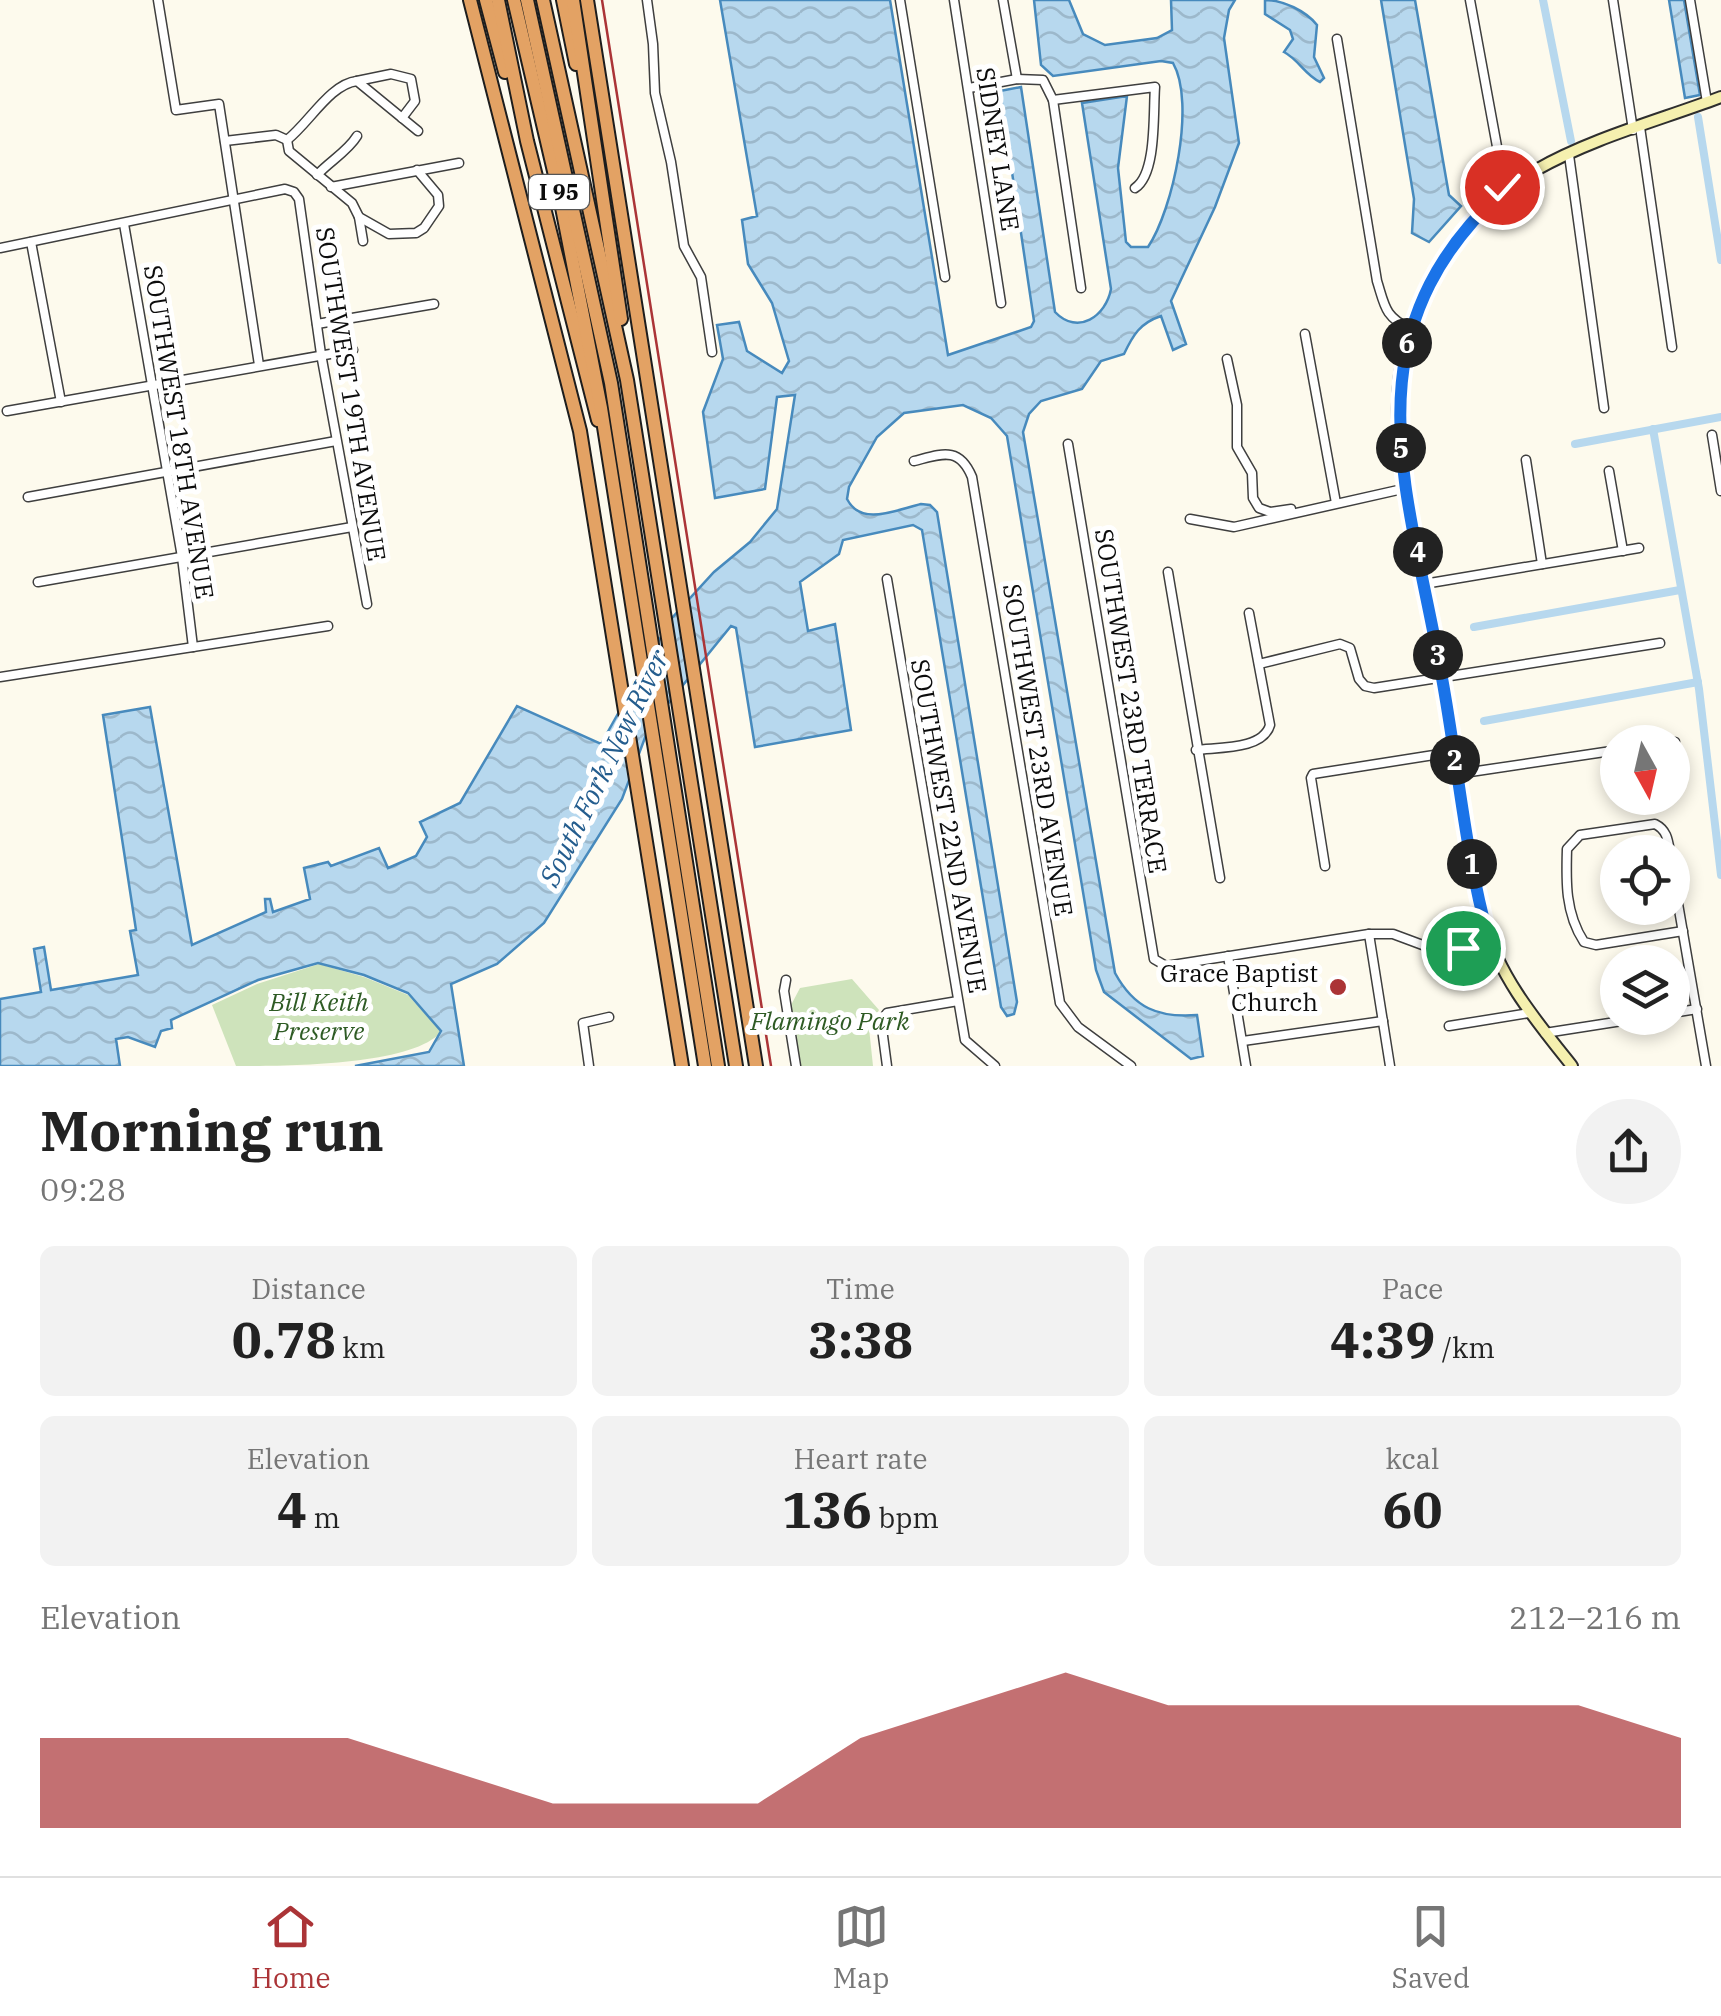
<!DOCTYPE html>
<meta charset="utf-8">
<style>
:root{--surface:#fff;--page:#f2f2f2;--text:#222;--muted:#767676;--line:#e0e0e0;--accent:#ab3437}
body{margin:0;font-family:"IBM Plex Serif",serif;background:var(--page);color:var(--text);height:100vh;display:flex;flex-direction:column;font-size:38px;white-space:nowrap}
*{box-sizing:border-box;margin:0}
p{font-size:32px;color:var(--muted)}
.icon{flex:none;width:55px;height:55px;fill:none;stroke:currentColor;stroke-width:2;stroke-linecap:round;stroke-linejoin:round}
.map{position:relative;height:1066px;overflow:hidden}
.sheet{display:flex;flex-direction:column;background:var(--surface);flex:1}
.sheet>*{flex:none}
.needle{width:65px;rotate:172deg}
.buttons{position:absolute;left:1600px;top:725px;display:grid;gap:20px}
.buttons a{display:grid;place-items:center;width:90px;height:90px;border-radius:50%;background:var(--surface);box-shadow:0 5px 15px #0003;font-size:50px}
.pin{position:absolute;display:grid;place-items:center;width:85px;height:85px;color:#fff;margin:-42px;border:5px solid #fff;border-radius:50%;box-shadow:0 2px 10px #0007}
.km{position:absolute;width:50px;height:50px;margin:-25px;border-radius:50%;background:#222;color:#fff;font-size:28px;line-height:50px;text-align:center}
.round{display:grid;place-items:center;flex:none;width:105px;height:105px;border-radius:52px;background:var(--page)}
.summary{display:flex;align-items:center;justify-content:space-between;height:170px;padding:0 40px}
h1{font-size:55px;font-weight:700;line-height:75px}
.stats{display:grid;grid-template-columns:repeat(3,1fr);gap:15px;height:170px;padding:10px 40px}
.stats div{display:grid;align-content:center;border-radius:15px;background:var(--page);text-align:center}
.stats b{font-size:50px;font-weight:700}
.stats small{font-size:28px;font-weight:400}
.stats p{font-size:28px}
.chart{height:280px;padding:20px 40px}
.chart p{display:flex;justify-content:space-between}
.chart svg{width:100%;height:180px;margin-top:10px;fill:var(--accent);opacity:.7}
.dock{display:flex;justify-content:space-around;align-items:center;height:140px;border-top:2px solid var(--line);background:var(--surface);font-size:28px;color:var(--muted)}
.dock a{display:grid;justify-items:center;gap:5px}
.dock .active{color:var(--accent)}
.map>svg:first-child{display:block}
.park{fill:#cee3bb}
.water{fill:url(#water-waves);stroke:#478abd;stroke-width:2.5}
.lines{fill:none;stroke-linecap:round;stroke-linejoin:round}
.canal{stroke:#b7d8ee;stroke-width:8}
.street-casing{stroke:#3f3f3f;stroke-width:11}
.secondary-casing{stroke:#2e2e2e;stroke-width:14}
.highway-casing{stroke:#1d1d1d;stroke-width:16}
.street{stroke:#fff;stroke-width:8}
.secondary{stroke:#f5f0af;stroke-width:10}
.highway{stroke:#e3a264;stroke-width:12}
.rail{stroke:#ab3437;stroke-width:2.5}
.route-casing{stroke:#fff;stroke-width:20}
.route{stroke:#1a73e8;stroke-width:12}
.poi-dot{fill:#ab3437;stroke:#fff;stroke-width:4}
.labels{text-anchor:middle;stroke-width:10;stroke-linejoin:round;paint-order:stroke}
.shield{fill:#fff;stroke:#555;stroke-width:2.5}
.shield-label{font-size:22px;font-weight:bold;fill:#0c0c0c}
.street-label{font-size:25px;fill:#0c0c0c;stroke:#fff}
.poi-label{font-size:25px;fill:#0c0c0c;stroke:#fff;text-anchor:end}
.park-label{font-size:25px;font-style:italic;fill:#2e5b24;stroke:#fff}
.water-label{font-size:28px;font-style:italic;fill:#245d8e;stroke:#fff}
</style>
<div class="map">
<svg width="1721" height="1066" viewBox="0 0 1721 1066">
<defs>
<pattern id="water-waves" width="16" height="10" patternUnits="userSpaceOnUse" patternTransform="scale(2.5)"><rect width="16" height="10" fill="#b7d8ee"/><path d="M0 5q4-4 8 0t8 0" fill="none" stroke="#9cb8cb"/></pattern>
</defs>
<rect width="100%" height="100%" fill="#fdfaed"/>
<g class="park">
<path d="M319,964L364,977L408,995L441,1032C411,1066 285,1066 236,1066L212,1005L257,984Z"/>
<path d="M852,979L879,1010L869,1028L873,1066H799L790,1007L800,988Z"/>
</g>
<g class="water">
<path d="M720,0H890L948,355L1031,327L1034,321L1000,91L1021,87L1055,312C1078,336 1106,316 1111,289L1082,103L1127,96L1118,168L1126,242L1131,247H1148C1173,210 1196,103 1173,63L1161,61L1053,76L1041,65L1034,0H1069L1083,34L1105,45L1157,38L1172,30L1171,0H1235L1229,10L1224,38L1239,143L1215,207L1171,301L1186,344L1173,350L1161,316C1140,323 1133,335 1124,354L1101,361L1082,389L1041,401L1029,414L1023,432L1115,973C1134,1008 1158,1018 1197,1015L1203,1056L1191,1059L1104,992L1096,970L1007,436L991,418L963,405L904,413L877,437L849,487L847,499C861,527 896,510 921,504L930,505L937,512L1017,1002L1014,1014L1007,1016L1001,1007L922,530L913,525L843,540L839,554L800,582L808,631L835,624L851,730L755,747L736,628L731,626L649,727L622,799L544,923L497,964L451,984L464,1066H355L429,1052L441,1031L408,993L364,975L318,963L258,980L171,1020L172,1028L161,1031L155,1047L128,1037L116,1039L120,1066H0V999L41,992L34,949L44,947L51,990L138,975L130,931L136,930L103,715L150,707L192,945L266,912L265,899H270L273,912L310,899L304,868L328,862L331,866L379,848L388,868L416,856L427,837L420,822L460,803L517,706L601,744L671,619L714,572L750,542L777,509L795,395L777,397L765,489L715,498L703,412L723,359L717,325L739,322L747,351L782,373L789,361L772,303L748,264L742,220L757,216Z"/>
<path d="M1265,0C1283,0 1306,11 1317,25L1314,57L1324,78L1320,82C1305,75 1299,60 1284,52L1293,39L1290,30L1265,14Z"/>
<path d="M1381,0H1415L1449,195L1461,206L1429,242L1412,233L1414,199Z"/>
<path d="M1669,0H1684L1700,95L1685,98Z"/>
</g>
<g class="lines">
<g class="canal">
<path d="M1543,0L1571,141"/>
<path d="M1698,117L1721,260"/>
<path d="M1653,429L1699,689L1721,875"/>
<path d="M1575,444L1721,417"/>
<path d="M1474,627L1680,590"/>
<path d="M1484,721L1698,682"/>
</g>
<g class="street-casing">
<g id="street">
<path d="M158,0L176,110L219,104L259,365"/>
<path d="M647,0L653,44L655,93L671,162L684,246L701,277L712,352"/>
<path d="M900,0L945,277"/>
<path d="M954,0L1001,303"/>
<path d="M1003,0L1017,79"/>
<path d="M1470,0L1505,190"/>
<path d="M1613,0L1633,130"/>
<path d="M1690,0L1707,102"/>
<path d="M1337,39L1377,281C1385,306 1384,316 1410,329"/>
<path d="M357,81L391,74L411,79L415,101L402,118"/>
<path d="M969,88L1017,79L1043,80L1053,100L1155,87C1153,112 1157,174 1135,188"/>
<path d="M1053,100L1081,288"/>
<path d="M1640,127L1672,347"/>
<path d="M287,140L289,151L352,203L359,217L389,234L416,233L424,228L439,206L438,195L417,170"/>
<path d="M225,141L276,135L287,140C309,123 330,84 357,81L418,131"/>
<path d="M1569,155L1604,408"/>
<path d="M317,175C330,161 348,151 357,136"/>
<path d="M331,187L459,163"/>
<path d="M359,217L363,241"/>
<path d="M124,224L182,557L193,647"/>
<path d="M31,242L61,402"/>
<path d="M0,248L285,189L294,192L299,199L321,354L367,604"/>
<path d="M317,324L434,304"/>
<path d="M1305,334L1336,503"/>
<path d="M1227,359L1237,405V447L1252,473L1253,498L1259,508L1270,512L1291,509"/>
<path d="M7,411L353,350"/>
<path d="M1712,435L1721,491"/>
<path d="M1068,444L1154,959L1166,966L1369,934H1393L1436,950L1463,949L1489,940"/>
<path d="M1526,460L1542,564"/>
<path d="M914,461C942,454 959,446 972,477L1060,1003L1078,1027L1131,1066"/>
<path d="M1609,471L1623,551"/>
<path d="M28,497L336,441"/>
<path d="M1190,519L1234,527L1407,488"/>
<path d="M1168,572L1220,878"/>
<path d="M887,579L965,1040L995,1066"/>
<path d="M38,582L352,527"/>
<path d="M1424,584L1639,548"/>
<path d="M1259,664L1340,644L1350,648L1359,679L1365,686L1374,688L1660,643"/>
<path d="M0,677L328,626"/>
<path d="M1669,742H1675"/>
<path d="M1196,750C1218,747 1263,750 1270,725L1249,613"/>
<path d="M1457,774L1618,750"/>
<path d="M1670,852C1668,840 1667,830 1655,824L1580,835L1567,849C1566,881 1565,913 1584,942L1596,945L1683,931"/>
<path d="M1325,866L1311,778L1313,774L1453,752"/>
<path d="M1672,869L1706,1066"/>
<path d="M1369,934L1390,1066"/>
<path d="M1228,956L1246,1066"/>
<path d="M786,980L784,991L796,1066"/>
<path d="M1672,1013L1697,1009"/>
<path d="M1449,1026L1529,1013"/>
<path d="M1545,1033L1641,1018"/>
<path d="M1243,1041L1383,1021"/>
<path d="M589,1066L583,1023L609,1017"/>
<path d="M887,1066L881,1021L887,1013L958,1001"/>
</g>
</g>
<g class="secondary-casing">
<path id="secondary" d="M1572,1066C1537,1022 1499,977 1484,922L1407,488C1404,466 1399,443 1398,420C1394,320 1449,220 1536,170C1592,138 1660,120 1721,97"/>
</g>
<g class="highway-casing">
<g id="highway">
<path d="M470,0L580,431L682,1066"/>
<path d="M486,0L505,72"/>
<path d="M498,0L527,141L598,420"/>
<path d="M514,0L560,197L601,408L705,1066"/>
<path d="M527,0L611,383L718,1066"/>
<path d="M543,0L627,380L736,1066"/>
<path d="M563,0L576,64"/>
<path d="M573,0L621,319"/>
<path d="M587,0L756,1066"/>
</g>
</g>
<use href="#street" class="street"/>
<use href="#secondary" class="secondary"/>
<use href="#highway" class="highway"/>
<path class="rail" d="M602,0L771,1066"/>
</g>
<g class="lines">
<g class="route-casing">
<path id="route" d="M1463,948L1489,940C1465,854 1458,765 1442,678C1410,493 1342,337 1504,190L1502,187"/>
</g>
<use href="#route" class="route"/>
</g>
<circle class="poi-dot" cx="1338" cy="987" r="10"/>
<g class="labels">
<rect class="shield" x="529" y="175" width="60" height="34" rx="8"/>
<g class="shield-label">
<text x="559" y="200">I 95</text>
</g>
<g class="street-label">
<text transform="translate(998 149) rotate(81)" y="9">SIDNEY LANE</text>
<text transform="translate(351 394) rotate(81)" y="9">SOUTHWEST 19TH AVENUE</text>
<text transform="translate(179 432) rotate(81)" y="9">SOUTHWEST 18TH AVENUE</text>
<text transform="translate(1131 701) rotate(81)" y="9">SOUTHWEST 23RD TERRACE</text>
<text transform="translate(1038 750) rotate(81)" y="9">SOUTHWEST 23RD AVENUE</text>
<text transform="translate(949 826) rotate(80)" y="9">SOUTHWEST 22ND AVENUE</text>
</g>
<g class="poi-label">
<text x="1318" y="982">Grace Baptist<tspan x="1318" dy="29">Church</tspan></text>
</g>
<g class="park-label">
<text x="319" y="1011">Bill Keith<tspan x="319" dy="29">Preserve</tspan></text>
<text x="830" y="1030">Flamingo Park</text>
</g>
<g class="water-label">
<text transform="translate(604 768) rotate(-64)" y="10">South Fork New River</text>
</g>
</g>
</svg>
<div class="buttons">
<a><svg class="needle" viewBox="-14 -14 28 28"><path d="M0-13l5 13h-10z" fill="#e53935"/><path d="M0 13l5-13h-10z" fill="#767676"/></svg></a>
<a><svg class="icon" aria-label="locate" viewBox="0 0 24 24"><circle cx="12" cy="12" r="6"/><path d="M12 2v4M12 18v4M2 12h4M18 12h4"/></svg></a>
<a><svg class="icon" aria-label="layers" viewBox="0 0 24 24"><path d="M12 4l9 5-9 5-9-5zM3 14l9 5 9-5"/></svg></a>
</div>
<div class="pin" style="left:1463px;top:948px;background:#1e9e55"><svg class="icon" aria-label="arrive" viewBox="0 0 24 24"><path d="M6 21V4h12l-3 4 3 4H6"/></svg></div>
<div class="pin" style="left:1502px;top:187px;background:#d93025"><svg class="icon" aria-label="check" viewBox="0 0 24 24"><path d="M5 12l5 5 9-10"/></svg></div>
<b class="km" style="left:1472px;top:864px">1</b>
<b class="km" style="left:1455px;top:760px">2</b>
<b class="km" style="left:1438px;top:655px">3</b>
<b class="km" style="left:1418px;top:552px">4</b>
<b class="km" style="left:1401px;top:448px">5</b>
<b class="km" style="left:1407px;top:343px">6</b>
</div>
<section class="sheet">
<div class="summary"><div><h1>Morning run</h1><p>09:28</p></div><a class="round"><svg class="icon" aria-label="share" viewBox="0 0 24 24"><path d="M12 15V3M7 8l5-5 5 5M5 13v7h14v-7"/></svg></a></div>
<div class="stats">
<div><p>Distance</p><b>0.78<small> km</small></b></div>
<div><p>Time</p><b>3:38</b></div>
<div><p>Pace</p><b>4:39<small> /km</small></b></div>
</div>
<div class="stats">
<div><p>Elevation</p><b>4<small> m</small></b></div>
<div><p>Heart rate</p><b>136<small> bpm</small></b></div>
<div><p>kcal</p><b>60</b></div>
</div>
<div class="chart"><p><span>Elevation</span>212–216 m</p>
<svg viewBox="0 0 160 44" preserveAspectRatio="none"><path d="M0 44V22L10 22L20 22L30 22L40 30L50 38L60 38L70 38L80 22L90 14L100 6L110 14L120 14L130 14L140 14L150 14L160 22V44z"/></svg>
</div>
</section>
<nav class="dock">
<a class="active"><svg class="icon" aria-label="home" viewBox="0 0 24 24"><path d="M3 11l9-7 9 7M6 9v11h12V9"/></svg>Home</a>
<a><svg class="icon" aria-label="map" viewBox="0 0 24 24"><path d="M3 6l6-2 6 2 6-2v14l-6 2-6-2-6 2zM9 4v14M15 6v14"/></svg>Map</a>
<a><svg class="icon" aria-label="saved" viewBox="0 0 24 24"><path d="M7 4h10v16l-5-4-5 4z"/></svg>Saved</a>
</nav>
